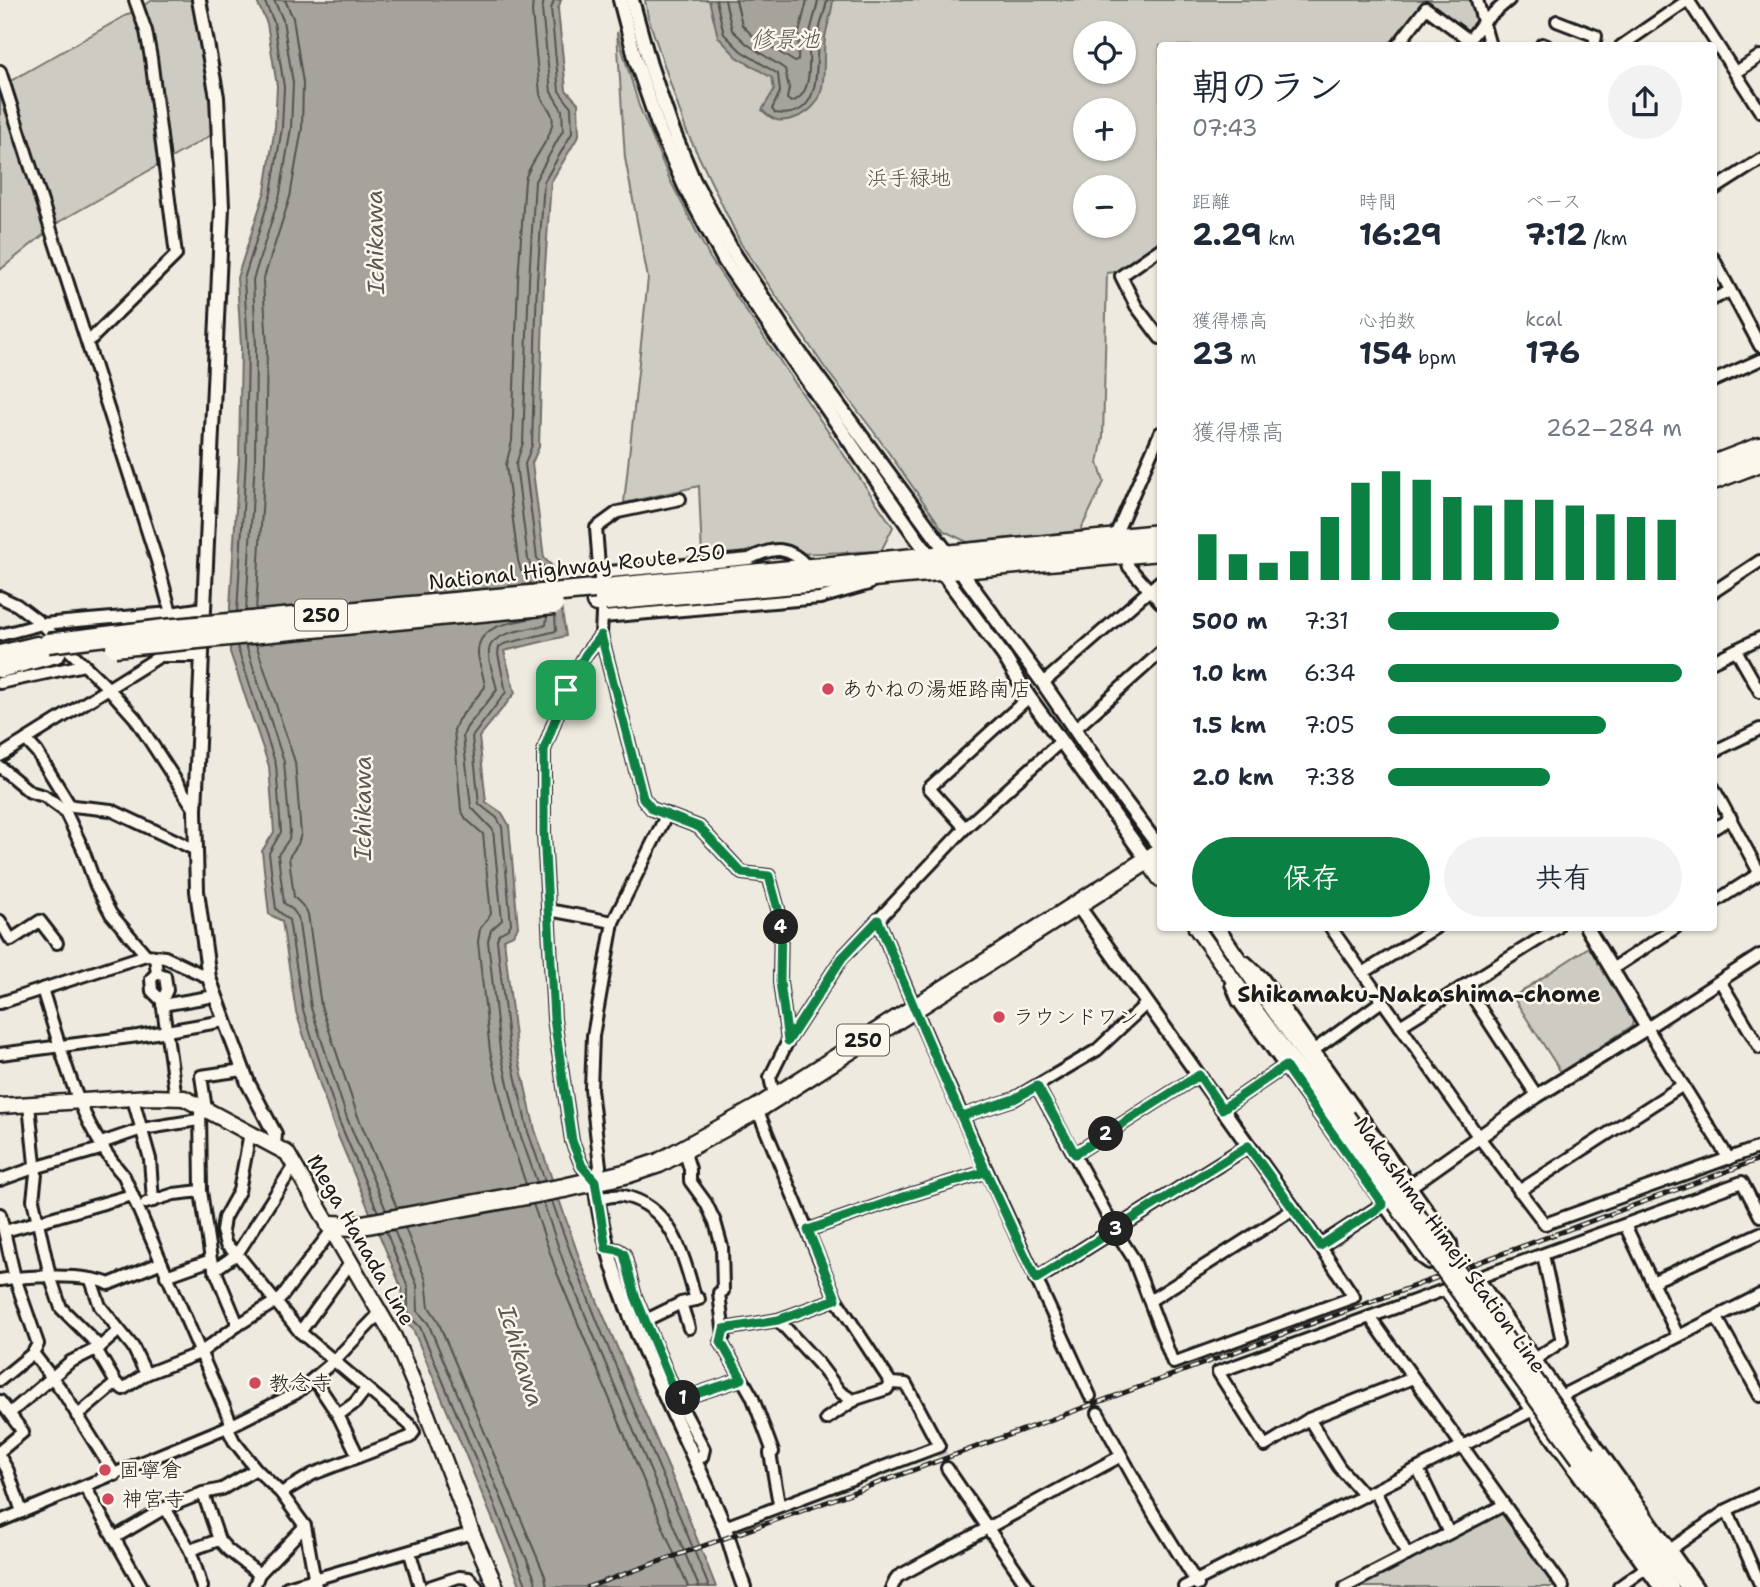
<!DOCTYPE html>
<html lang="ja">
<meta charset="utf-8">
<style>
:root{--surface:#fff;--page:#f2f2f3;--text:#1f2937;--muted:#747a83;--accent:#0b8043}
body{margin:0;font-family:"Shantell Sans","Klee One",sans-serif;background:var(--page);color:var(--text);height:100vh;display:flex;flex-direction:column;font-size:26px;white-space:nowrap}
*{box-sizing:border-box;margin:0}
p{font-size:23px;color:var(--muted)}
.icon{flex:none;width:38px;height:38px;fill:none;stroke:currentColor;stroke-width:2;stroke-linecap:round;stroke-linejoin:round}
.map{position:relative;flex:1;overflow:hidden}
.drawer{position:absolute;left:1157px;top:42px;width:560px;height:889px;display:flex;flex-direction:column;background:var(--surface);border-radius:7px;box-shadow:0 2px 5px #0004}
.drawer>*{flex:none}
.tools{position:absolute;left:1073px;top:21px;display:grid;gap:14px}
.tools a{display:grid;place-items:center;width:63px;height:63px;border-radius:50%;background:var(--surface);box-shadow:0 2px 5px #0004;font-size:35px}
.pin{position:absolute;display:grid;place-items:center;width:60px;height:60px;color:#fff;margin:-30px;border-radius:14px;box-shadow:0 4px 10px #0006}
.km{position:absolute;width:35px;height:35px;margin:-18px;border-radius:50%;background:#222;color:#fff;font-size:19px;line-height:35px;text-align:center}
.round{display:grid;place-items:center;flex:none;width:74px;height:74px;border-radius:37px;background:var(--page)}
.head{display:flex;align-items:center;justify-content:space-between;height:119px;padding:0 35px}
h1{font-size:38px;font-weight:700;line-height:52px}
.stats{display:grid;grid-template-columns:repeat(3,1fr);gap:10px;height:119px;padding:7px 35px}
.stats div{display:grid;align-content:center}
.stats b{font-size:30px;font-weight:700}
.stats small{font-size:19px;font-weight:400}
.stats p{font-size:19px}
.chart{height:196px;padding:14px 35px}
.chart p{display:flex;justify-content:space-between}
.chart svg{width:100%;height:126px;margin-top:7px;stroke:var(--accent);stroke-width:6}
.action{display:flex;gap:14px;margin-top:auto;padding:14px 35px}
.action a{flex:1;height:80px;border-radius:42px;background:var(--accent);color:#fff;font-size:28px;font-weight:700;line-height:80px;text-align:center}
.action a+a{background:var(--page);color:var(--text)}
ul{padding:0 35px;list-style:none;font-size:23px}
li{display:grid;grid-template-columns:112px 84px 1fr;align-items:center;height:52px}
li i{height:18px;border-radius:9px;background:var(--accent)}
.map>svg:first-child{display:block}
.green{fill:#ceccc2;stroke:#75746f;stroke-width:2;fill-rule:evenodd}
.water{fill:#a6a39d;stroke:#6f6d69;stroke-width:2}
.lines{fill:none;stroke-linecap:round;stroke-linejoin:round}
.shore{stroke:#535250;stroke-width:2}
.minor-tunnel{stroke:#c4c1b8;stroke-width:10;stroke-dasharray:10 5;stroke-linecap:butt}
.minor-casing{stroke:#1c1c1c;stroke-width:16}
.tertiary-casing{stroke:#1c1c1c;stroke-width:18}
.secondary-casing{stroke:#1c1c1c;stroke-width:19}
.trunk-casing{stroke:#1c1c1c;stroke-width:23}
.minor{stroke:#fbf7ec;stroke-width:10}
.tertiary{stroke:#fbf7ec;stroke-width:12}
.secondary{stroke:#fbf7ec;stroke-width:14}
.trunk{stroke:#fbf7ec;stroke-width:18}
.rail-casing{stroke:#1c1c1c;stroke-width:5}
.rail{stroke:#fbf7ec;stroke-width:2.5;stroke-dasharray:8;stroke-linecap:butt}
.secondary-bridge-casing{stroke:#1c1c1c;stroke-width:19;stroke-linecap:butt}
.trunk-bridge-casing{stroke:#1c1c1c;stroke-width:23;stroke-linecap:butt}
.secondary-bridge{stroke:#fbf7ec;stroke-width:14}
.trunk-bridge{stroke:#fbf7ec;stroke-width:18}
.route-casing{stroke:#fff;stroke-width:14}
.route{stroke:#0b8043;stroke-width:9}
.poi-dot{fill:#d1495b;stroke:#fbf7ec;stroke-width:2.5}
.labels{text-anchor:middle;stroke-width:5;stroke-linejoin:round;paint-order:stroke}
.shield{fill:#fbf7ec;stroke:#5f5e5a;stroke-width:2}
.shield-label{font-size:19px;font-weight:bold;fill:#1c1c1c}
.park-label{font-size:21px;fill:#51514e;stroke:#fbf7ec}
.street-label{font-size:21px;fill:#1c1c1c;stroke:#fbf7ec}
.poi-label{font-size:21px;fill:#1c1c1c;stroke:#fbf7ec;text-anchor:start}
.water-label{font-size:23px;font-style:italic;fill:#5a5956;stroke:#fbf7ec}
.neighbourhood-label{font-size:23px;font-weight:bold;fill:#1c1c1c;stroke:#fbf7ec}
</style>
<div class="map">
<svg width="1760" height="1587" viewBox="0 0 1760 1587">
<rect width="100%" height="100%" fill="#eeeadf"/>
<filter id="ink" filterUnits="userSpaceOnUse"><feTurbulence type="fractalNoise" baseFrequency=".0143" numOctaves="2"/><feDisplacementMap in="SourceGraphic" scale="14" xChannelSelector="R" yChannelSelector="G"/><feConvolveMatrix kernelMatrix="1 2 1 2 8 2 1 2 1" color-interpolation-filters="sRGB"/></filter>
<g filter="url(#ink)">
<g class="green">
<path d="M153,0H193L207,74L213,134L59,222L0,270V87Z"/>
<path d="M645,0H1472L1480,21L1467,34L1424,4L1391,45L1160,46V244L1123,271L1107,273L1103,437L1098,463L1104,482L1080,531L967,542L944,531L874,432L825,368L741,244L686,130L648,17ZM1085,33H1124V72H1085ZM1085,110H1124V149H1085ZM1085,187H1124V226H1085Z"/>
<path d="M617,32L639,106L670,180L710,258L893,527L881,551L702,557L699,486L624,503L648,278L625,158Z"/>
<path d="M1589,947L1633,1020L1632,1026L1561,1072L1513,997Z"/>
<path d="M1503,1512L1560,1587H1356Z"/>
</g>
<g class="water">
<path d="M256,0H561L558,9L566,90L578,103L579,135L551,182L544,281L539,447L532,463L544,558L555,569L566,636L504,651L515,693L479,737L486,802L502,813L509,825L518,927L513,935L504,939L516,1047L535,1130L581,1263L674,1481L716,1587H521L413,1329L400,1318L403,1302L402,1289L333,1124L296,1012L282,921L269,914L262,851L274,832L269,766L230,652V607L239,459L241,346L237,278L265,191L275,127L277,86L267,23Z"/>
<path d="M709,0H833C832,13 827,25 825,38C821,69 833,104 795,118C780,123 773,121 762,110L774,90L772,78L737,57L718,37Z"/>
</g>
<g class="lines">
<g class="shore">
<path d="M716,0L724,34L741,51L778,74L780,92L772,109L775,113C823,120 815,69 818,39C819,25 825,13 827,0"/>
<path d="M725,0L732,30L747,44L785,69L789,88L787,99L791,102C815,95 808,58 809,38C811,25 816,13 818,0"/>
<path d="M736,0L742,25L753,36L795,62L798,60L799,33L807,0"/>
<path d="M541,583L540,577L531,567L528,559L516,464L523,443L529,280L535,181L563,130L562,110L551,92L542,10L544,0"/>
<path d="M550,583L548,572L537,558L525,464L532,445L537,281L544,182L572,133L571,107L559,91L551,9L554,0"/>
<path d="M531,584L521,571L518,560L506,465L512,441L518,280L525,180C529,161 560,131 551,113C548,106 542,102 540,94L532,12L533,0"/>
<path d="M256,610L265,460L267,346L263,281L290,197L302,128L303,83L293,18L285,0"/>
<path d="M246,611L255,459L256,346L253,280L280,194L291,128L293,83L283,20L274,0"/>
<path d="M237,612L246,459L248,346L244,279L271,193L282,128L284,87L274,22L264,0"/>
<path d="M256,644L295,762L301,834L298,844L289,857L294,897L302,905L308,914L321,1006L357,1114L397,1208"/>
<path d="M246,645L284,762L290,831L289,839L278,855L284,903L293,910L298,917L311,1008L347,1118L386,1210"/>
<path d="M237,646L276,765L281,832L269,853L276,909L289,920L303,1010L339,1121L378,1212"/>
<path d="M545,1181L528,1132L509,1048L497,940L499,934L508,929L511,924L502,827L497,818L479,804L472,737L506,692L498,654L499,647L504,644L556,631L555,615"/>
<path d="M537,1182L520,1134L500,1050L488,941L491,930L502,920L493,830L471,807L463,736L467,727L497,690C495,678 488,664 489,651C490,632 530,629 546,625L547,616"/>
<path d="M526,1184L510,1137L490,1051L478,942L480,929L491,914L483,834L466,819L461,810L454,730L458,720L485,687C484,676 479,665 478,654C477,624 512,623 533,618"/>
<path d="M552,1201C597,1332 657,1458 709,1587"/>
<path d="M543,1202L566,1269L699,1587"/>
<path d="M533,1204L557,1273L688,1587"/>
<path d="M405,1228L426,1280L429,1307L437,1319L545,1576L547,1587"/>
<path d="M394,1230L417,1285L418,1312L428,1323L535,1579L536,1587"/>
<path d="M386,1231L408,1288V1315L420,1327L493,1500L527,1587"/>
</g>
<path class="minor-tunnel" d="M939,1446L947,1468"/>
<g class="minor-casing">
<g id="minor">
<path d="M1477,0L1490,46"/>
<path d="M1688,0L1760,111"/>
<path d="M1557,21L1596,36L1594,46"/>
<path d="M1542,44L1547,46"/>
<path d="M1465,45L1484,21L1509,0"/>
<path d="M1397,46L1426,8L1469,40"/>
<path d="M1621,46L1688,0"/>
<path d="M0,71L157,561L171,613"/>
<path d="M1735,73L1760,56"/>
<path d="M1713,190L1760,160"/>
<path d="M1160,249L1121,276L1136,306L1160,338"/>
<path d="M1713,258L1760,346"/>
<path d="M1713,299L1730,291"/>
<path d="M88,342L176,255L151,58L146,31L135,0"/>
<path d="M1713,381L1760,360"/>
<path d="M1114,538L1160,433"/>
<path d="M1125,554L1129,567L1160,602"/>
<path d="M599,573L749,559C775,546 789,546 808,567"/>
<path d="M600,579L596,528L618,512L680,499"/>
<path d="M1713,592L1760,561"/>
<path d="M0,597L17,605L42,624L109,689L135,718L195,810"/>
<path d="M602,614L601,635L643,798L652,809L699,827L742,873L769,876L781,920L780,982L788,1041L770,1077L774,1096"/>
<path d="M603,617L820,598L869,584"/>
<path d="M0,635L42,624L171,613L204,608"/>
<path d="M601,635L586,654L566,690L544,750V833L554,1019L572,1141L582,1166L595,1181L600,1166L591,1089L593,1036L613,922L667,814"/>
<path d="M1736,650L1760,692"/>
<path d="M1713,661L1760,638"/>
<path d="M0,683L84,665"/>
<path d="M1043,683L1160,581"/>
<path d="M1075,729L1160,653"/>
<path d="M26,740L37,752L69,804L73,806L111,810L196,850"/>
<path d="M1713,752L1760,729"/>
<path d="M0,756L160,656H201"/>
<path d="M0,767L30,792L44,796L65,811L82,847L96,886L111,914L146,955"/>
<path d="M1713,787L1760,874"/>
<path d="M965,828L929,788L1029,697"/>
<path d="M1713,829L1731,818"/>
<path d="M1713,903L1760,873"/>
<path d="M549,910L613,922"/>
<path d="M878,920C943,1081 1018,1238 1090,1396"/>
<path d="M0,921L11,940L40,921L57,943"/>
<path d="M1331,928L1478,1136L1545,1224L1760,1147"/>
<path d="M155,957L157,973L165,976L167,990L162,1001L176,1098"/>
<path d="M1612,969L1675,928"/>
<path d="M157,973L151,979L152,991L162,1001"/>
<path d="M1363,973L1435,928"/>
<path d="M1720,981L1760,1048"/>
<path d="M1231,984L1238,1001L1422,1258L1429,1263L1452,1251L1451,1243L1262,977L1246,962"/>
<path d="M1465,985L1537,1096"/>
<path d="M42,989C63,1054 78,1124 124,1176L232,1425"/>
<path d="M0,1003L146,955L165,957L209,978"/>
<path d="M162,1005L215,996"/>
<path d="M1400,1026L1557,928"/>
<path d="M788,1041L842,958L965,828L1060,742"/>
<path d="M1314,1050L1382,1001"/>
<path d="M0,1054L138,1036L224,1021"/>
<path d="M1037,1086L1115,1230L1133,1258L1173,1363L1354,1297L1320,1246"/>
<path d="M133,1099L150,1159L153,1201"/>
<path d="M29,1105L36,1174L33,1200L50,1276L61,1308L100,1347"/>
<path d="M200,1106L201,1191L211,1260L238,1325"/>
<path d="M206,1109L201,1076L243,1070"/>
<path d="M1222,1109L1285,1066"/>
<path d="M962,1116L1014,1099L1097,1050L1147,1003"/>
<path d="M250,1133L239,1191L224,1218L222,1231L226,1245L237,1254L300,1332L410,1425L414,1432L410,1437L313,1474L281,1493"/>
<path d="M101,1143L142,1129L198,1120"/>
<path d="M684,1150L690,1169V1181L706,1203L715,1222L722,1247L723,1291L719,1293L724,1336L721,1342L752,1396L773,1452L770,1453L779,1504"/>
<path d="M1075,1154L1199,1075"/>
<path d="M1729,1159L1647,1028L1760,955"/>
<path d="M0,1180L34,1168L104,1148"/>
<path d="M1519,1191L1683,1085"/>
<path d="M597,1199C605,1198 616,1194 624,1196C674,1207 684,1259 696,1300"/>
<path d="M146,1203L174,1194L201,1191"/>
<path d="M0,1214L15,1278L38,1344L33,1353L0,1380"/>
<path d="M1625,1225L1678,1336"/>
<path d="M808,1230L903,1197L985,1172"/>
<path d="M5,1231L132,1195"/>
<path d="M606,1248L618,1250L624,1254L635,1296L678,1400"/>
<path d="M214,1270L237,1254L295,1164"/>
<path d="M166,1276L211,1260"/>
<path d="M1477,1277L1697,1587"/>
<path d="M0,1280C25,1276 88,1273 109,1284L160,1263"/>
<path d="M91,1280L100,1306L133,1347L146,1374"/>
<path d="M1652,1282L1760,1233"/>
<path d="M1445,1290L1659,1587"/>
<path d="M1151,1300L1294,1209"/>
<path d="M277,1303L332,1230"/>
<path d="M681,1303L689,1328"/>
<path d="M1370,1317L1563,1587"/>
<path d="M1717,1318L1760,1396"/>
<path d="M646,1320L681,1303L699,1299"/>
<path d="M778,1320L818,1363L840,1392L854,1401"/>
<path d="M724,1329L778,1320L836,1299"/>
<path d="M300,1332L351,1262"/>
<path d="M96,1349L116,1383"/>
<path d="M33,1353L63,1392L115,1475"/>
<path d="M1535,1359L1562,1341L1543,1255"/>
<path d="M1413,1378L1309,1419L1265,1446L1218,1372L1742,1182L1760,1216"/>
<path d="M314,1379L338,1415L358,1456"/>
<path d="M0,1401L23,1432L0,1451"/>
<path d="M10,1413L70,1362L100,1347L118,1331"/>
<path d="M1098,1413L1152,1511L1198,1585"/>
<path d="M338,1415L355,1403L366,1389"/>
<path d="M77,1416L116,1383L123,1389L146,1374L200,1353L238,1325L275,1302"/>
<path d="M826,1419L856,1399L887,1389L891,1383"/>
<path d="M1309,1419L1339,1467L1365,1496"/>
<path d="M227,1427L234,1441L256,1469L281,1493L305,1526L316,1587"/>
<path d="M0,1457L8,1471L22,1512"/>
<path d="M695,1459L702,1457L704,1449L678,1400L742,1379"/>
<path d="M947,1468L1028,1587"/>
<path d="M1418,1469L1449,1533"/>
<path d="M85,1487L142,1587"/>
<path d="M1375,1491L1407,1555"/>
<path d="M203,1493L219,1540L228,1550L259,1574"/>
<path d="M165,1508L190,1550L202,1587"/>
<path d="M1727,1510L1760,1584"/>
<path d="M0,1521L232,1425L296,1393L333,1362L380,1313"/>
<path d="M725,1527L939,1446L906,1384L891,1383L836,1299L757,1109"/>
<path d="M114,1538L165,1508L203,1493L222,1489L256,1469"/>
<path d="M1671,1549L1727,1510L1760,1494"/>
<path d="M190,1550L219,1540"/>
<path d="M410,1553L420,1587"/>
<path d="M254,1587L259,1574L305,1526"/>
<path d="M287,1587L472,1533"/>
<path d="M429,1587L459,1577L469,1578L477,1587"/>
<path d="M892,1587L897,1577L1121,1456"/>
<path d="M1184,1587L1760,1295"/>
<path d="M1345,1587L1504,1505"/>
<path d="M1619,1587L1644,1569"/>
</g>
</g>
<g class="tertiary-casing">
<g id="tertiary">
<path d="M199,0L217,97L222,207L195,810L197,891L209,978L248,1083L275,1134L274,1145"/>
<path d="M620,0L636,61L660,131L685,187L724,260L915,536L1004,656L1029,697L1147,860"/>
<path d="M632,0L650,65L671,126L694,181L733,252L792,342L1043,683L1114,787L1160,848"/>
<path d="M1078,906L1320,1246L1383,1205L1537,1096L1647,1028L1587,928"/>
<path d="M595,1181C607,1298 677,1413 722,1521C731,1542 735,1565 744,1587"/>
<path d="M1036,1279L1248,1146"/>
</g>
</g>
<g class="secondary-casing">
<g id="secondary">
<path d="M1147,860L1160,879"/>
<path d="M1196,928L1337,1123"/>
<path d="M1217,928L1347,1116"/>
<path d="M0,1106L150,1097L184,1098L287,1153L394,1337L427,1414L472,1533L496,1587"/>
<path d="M1588,1453L1688,1587"/>
<path d="M1579,1459L1671,1587"/>
</g>
</g>
<g class="trunk-casing">
<g id="trunk">
<path d="M1713,465L1760,447"/>
<path d="M1713,480L1760,462"/>
<path d="M594,589L1160,534"/>
<path d="M596,602L1160,551"/>
<path d="M0,655L37,646"/>
<path d="M0,668L56,653"/>
<path d="M330,1225L357,1226L564,1188L629,1173L659,1163L757,1109L1160,852"/>
</g>
</g>
<use href="#minor" class="minor"/>
<use href="#tertiary" class="tertiary"/>
<use href="#secondary" class="secondary"/>
<use href="#trunk" class="trunk"/>
<g class="rail-casing">
<path id="rail" d="M588,1587L821,1504L1760,1159"/>
</g>
<use href="#rail" class="rail"/>
<g class="secondary-bridge-casing">
<g id="secondary-bridge">
<path d="M1347,1116L1588,1453"/>
<path d="M1337,1123L1579,1459"/>
</g>
</g>
<g class="trunk-bridge-casing">
<g id="trunk-bridge">
<path d="M48,643L164,629L594,589"/>
<path d="M115,647L554,605"/>
</g>
</g>
<use href="#secondary-bridge" class="secondary-bridge"/>
<use href="#trunk-bridge" class="trunk-bridge"/>
</g>
</g>
<g class="lines" filter="url(#ink)">
<g class="route-casing">
<path id="route" d="M566,690L544,750V833L554,1019L572,1141L582,1166L595,1181L606,1248L618,1250L624,1254L635,1296L678,1400L742,1379L721,1342L724,1329L778,1320L836,1299L808,1230L903,1197L985,1172L962,1116L1014,1099L1037,1086L1075,1154L1199,1075L1222,1109L1285,1066L1383,1205L1320,1246L1248,1146L1036,1279C980,1161 927,1042 878,920L842,958L788,1041L780,982L781,920L769,876L742,873L699,827L652,809L643,798L601,635L586,654L566,690"/>
</g>
<use href="#route" class="route"/>
</g>
<g class="poi-dot">
<circle cx="828" cy="689" r="7"/>
<circle cx="999" cy="1017" r="7"/>
<circle cx="255" cy="1383" r="7"/>
<circle cx="105" cy="1470" r="7"/>
<circle cx="108" cy="1499" r="7"/>
</g>
<g class="labels">
<g class="shield">
<rect x="295" y="599.5" width="52" height="31" rx="5"/>
<rect x="837" y="1024.5" width="52" height="31" rx="5"/>
</g>
<g class="shield-label">
<text x="321" y="622">250</text>
<text x="863" y="1047">250</text>
</g>
<g class="park-label">
<text x="909" y="185">浜手緑地</text>
</g>
<g class="street-label">
<text transform="translate(577 567) rotate(-6)" y="7">National Highway Route 250</text>
<text transform="translate(361 1240) rotate(60)" y="7">Mega Hanada Line</text>
<text transform="translate(1450 1245) rotate(54)" y="7">Nakashima Himeji Station Line</text>
</g>
<g class="poi-label">
<text x="842" y="696">あかねの湯姫路南店</text>
<text x="1013" y="1024">ラウンドワン</text>
<text x="269" y="1390">教念寺</text>
<text x="119" y="1477">固寧倉</text>
<text x="122" y="1506">神宮寺</text>
</g>
<g class="water-label">
<text x="785" y="47">修景池</text>
<text transform="translate(375 242) rotate(-91)" y="8">Ichikawa</text>
<text transform="translate(363 808) rotate(-90)" y="8">Ichikawa</text>
<text transform="translate(521 1356) rotate(73)" y="8">Ichikawa</text>
</g>
<g class="neighbourhood-label">
<text x="1419" y="1002">Shikamaku-Nakashima-chome</text>
</g>
</g>
</svg>
<div class="tools">
<a><svg class="icon" aria-label="locate" viewBox="0 0 24 24"><circle cx="12" cy="12" r="6"/><path d="M12 2v4M12 18v4M2 12h4M18 12h4"/></svg></a>
<a>+</a>
<a>−</a>
</div>
<div class="pin" style="left:566px;top:690px;background:#1e9e55"><svg class="icon" aria-label="arrive" viewBox="0 0 24 24"><path d="M6 21V4h12l-3 4 3 4H6"/></svg></div>
<b class="km" style="left:683px;top:1398px">1</b>
<b class="km" style="left:1106px;top:1134px">2</b>
<b class="km" style="left:1116px;top:1229px">3</b>
<b class="km" style="left:781px;top:927px">4</b>
<section class="drawer">
<div class="head"><div><h1>朝のラン</h1><p>07:43</p></div><a class="round"><svg class="icon" aria-label="share" viewBox="0 0 24 24"><path d="M12 15V3M7 8l5-5 5 5M5 13v7h14v-7"/></svg></a></div>
<div class="stats">
<div><p>距離</p><b>2.29<small> km</small></b></div>
<div><p>時間</p><b>16:29</b></div>
<div><p>ペース</p><b>7:12<small> /km</small></b></div>
</div>
<div class="stats">
<div><p>獲得標高</p><b>23<small> m</small></b></div>
<div><p>心拍数</p><b>154<small> bpm</small></b></div>
<div><p>kcal</p><b>176</b></div>
</div>
<div class="chart"><p><span>獲得標高</span>262–284 m</p>
<svg viewBox="0 0 160 44" preserveAspectRatio="none"><path d="M5 44V28M15 44V35M25 44V38M35 44V34M45 44V22M55 44V10M65 44V6M75 44V9M85 44V15M95 44V18M105 44V16M115 44V16M125 44V18M135 44V21M145 44V22M155 44V23"/></svg>
</div>
<ul>
<li><b>500 m</b>7:31<i style="width:58%"></i></li>
<li><b>1.0 km</b>6:34<i style="width:100%"></i></li>
<li><b>1.5 km</b>7:05<i style="width:74%"></i></li>
<li><b>2.0 km</b>7:38<i style="width:55%"></i></li>
</ul>
<div class="action"><a>保存</a><a>共有</a></div>
</section>
</div>
